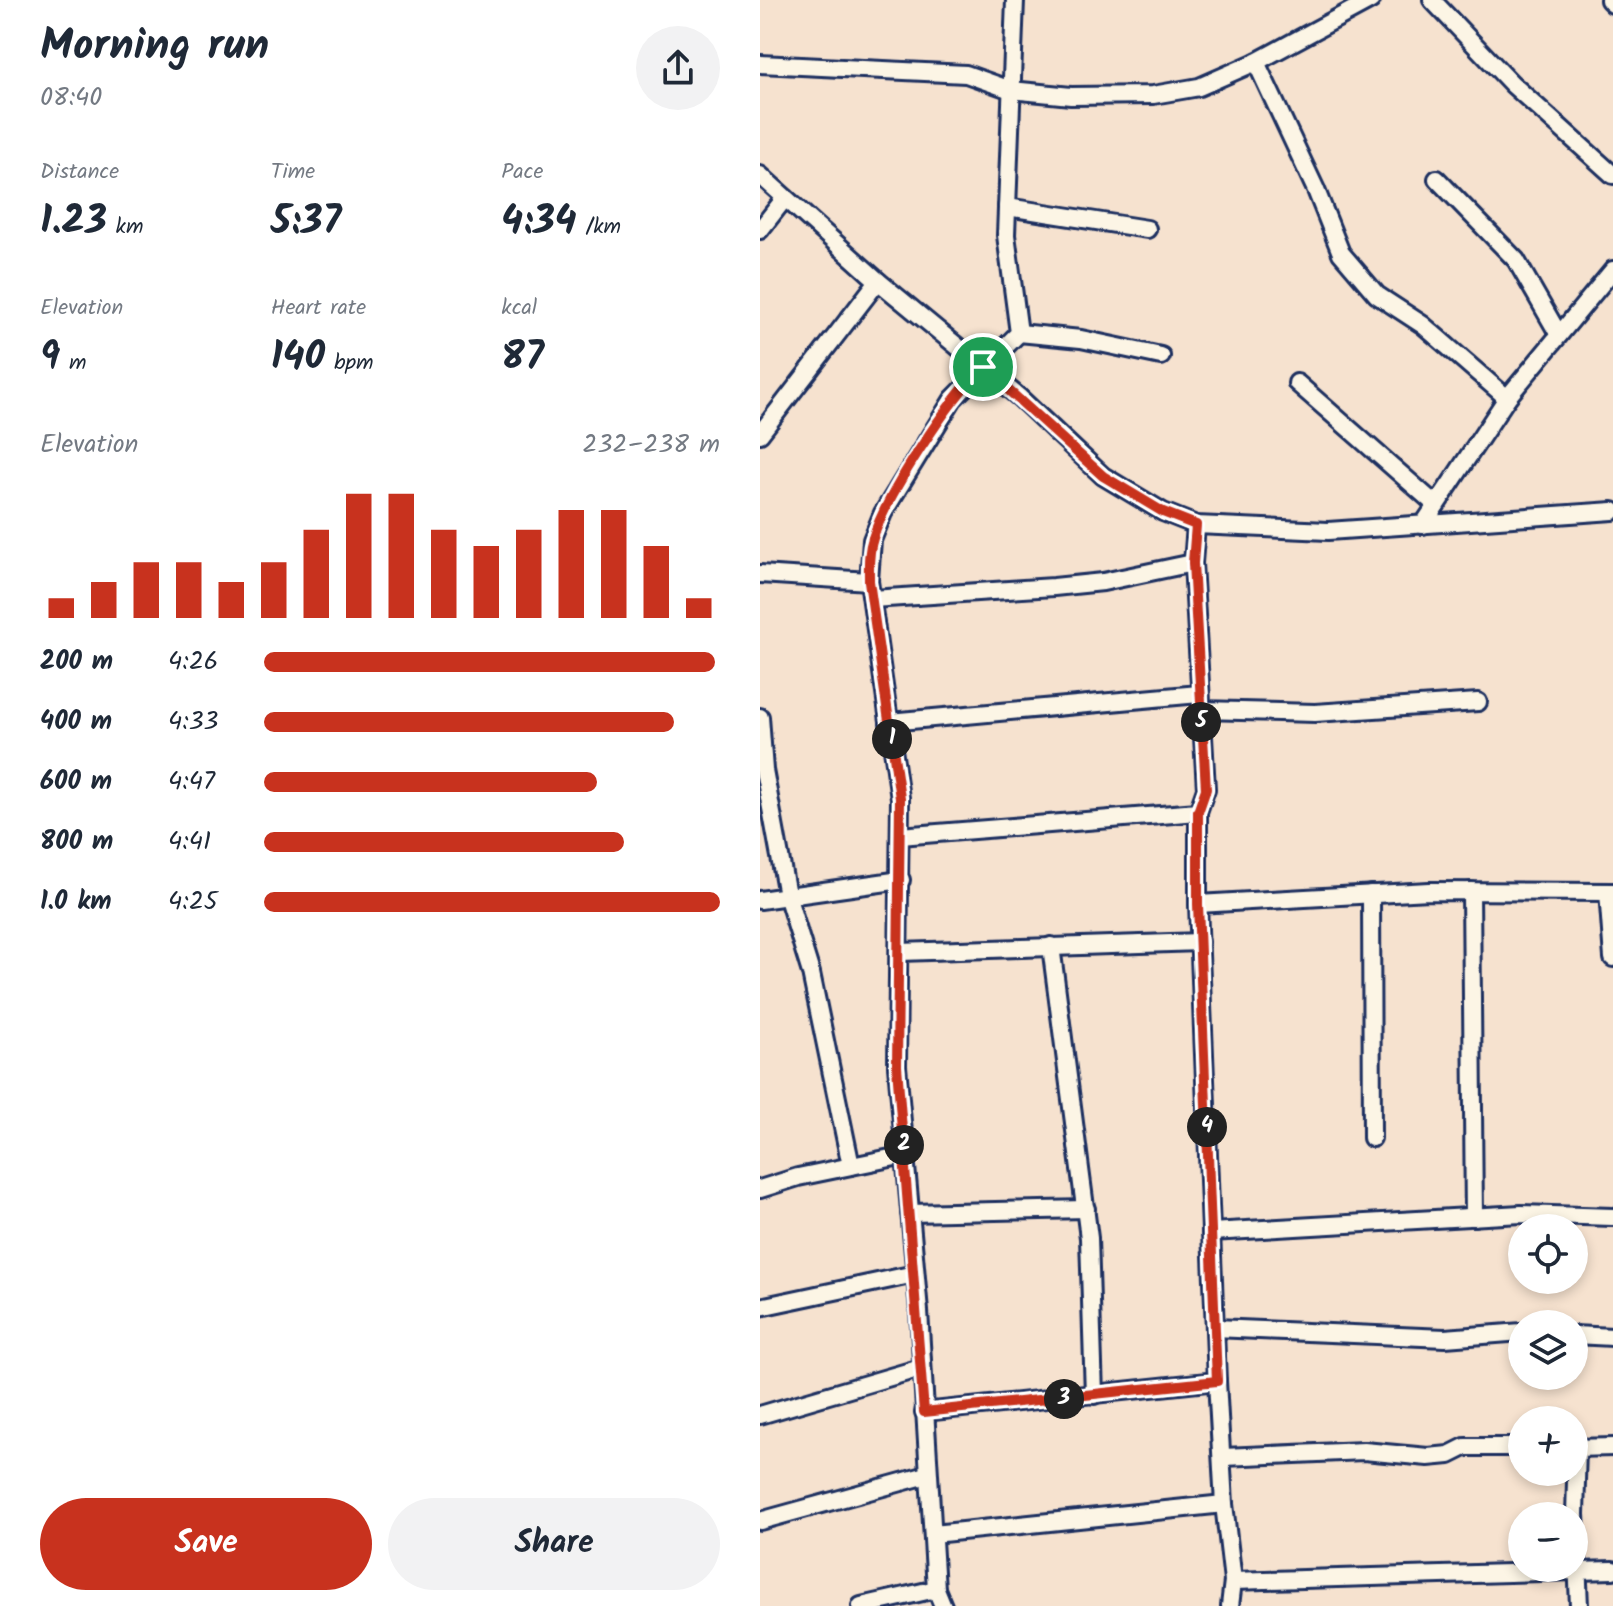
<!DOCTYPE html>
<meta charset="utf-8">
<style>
:root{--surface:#fff;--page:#f2f2f3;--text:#1f2937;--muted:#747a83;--accent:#c8321e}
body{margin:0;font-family:Kalam,sans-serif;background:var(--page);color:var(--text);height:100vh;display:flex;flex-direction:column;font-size:30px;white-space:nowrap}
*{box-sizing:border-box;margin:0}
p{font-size:26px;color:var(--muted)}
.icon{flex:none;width:44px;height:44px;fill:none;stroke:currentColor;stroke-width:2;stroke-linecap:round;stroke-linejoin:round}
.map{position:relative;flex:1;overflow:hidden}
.sheet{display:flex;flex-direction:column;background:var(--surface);width:760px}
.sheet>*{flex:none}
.fabs{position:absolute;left:748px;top:1214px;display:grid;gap:16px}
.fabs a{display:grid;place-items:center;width:80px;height:80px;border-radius:50%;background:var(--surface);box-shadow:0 4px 12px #0003;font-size:40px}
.pin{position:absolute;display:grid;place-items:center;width:68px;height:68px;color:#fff;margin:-34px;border:4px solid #fff;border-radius:50%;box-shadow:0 2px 8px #0007}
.km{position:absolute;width:40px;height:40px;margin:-20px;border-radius:50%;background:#222;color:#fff;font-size:22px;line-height:40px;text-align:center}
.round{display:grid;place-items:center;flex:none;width:84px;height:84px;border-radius:42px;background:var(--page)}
.summary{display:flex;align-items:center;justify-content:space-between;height:136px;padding:0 40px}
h1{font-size:44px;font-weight:800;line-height:60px}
.figures{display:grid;grid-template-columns:repeat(3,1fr);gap:12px;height:136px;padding:8px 40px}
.figures div{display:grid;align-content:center}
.figures b{font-size:40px;font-weight:800}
.figures small{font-size:22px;font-weight:400}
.figures p{font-size:22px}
.chart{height:224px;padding:16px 40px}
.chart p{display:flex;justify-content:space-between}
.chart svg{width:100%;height:144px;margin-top:8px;stroke:var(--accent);stroke-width:6}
.button{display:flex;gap:16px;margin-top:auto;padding:16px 40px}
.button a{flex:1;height:92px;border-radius:48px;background:var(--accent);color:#fff;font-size:32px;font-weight:800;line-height:92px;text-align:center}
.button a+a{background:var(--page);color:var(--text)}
ul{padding:0 40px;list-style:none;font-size:26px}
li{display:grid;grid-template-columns:128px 96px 1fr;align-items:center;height:60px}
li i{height:20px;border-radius:10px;background:var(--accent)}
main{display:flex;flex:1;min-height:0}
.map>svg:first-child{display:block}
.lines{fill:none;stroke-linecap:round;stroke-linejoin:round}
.minor-casing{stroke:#1b2f5e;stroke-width:22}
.minor{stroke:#fcf5e5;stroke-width:16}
.route-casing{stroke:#fff;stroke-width:16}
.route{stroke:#c8321e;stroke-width:10}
</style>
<main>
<section class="sheet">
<div class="summary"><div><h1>Morning run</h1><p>08:40</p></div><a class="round"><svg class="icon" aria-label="share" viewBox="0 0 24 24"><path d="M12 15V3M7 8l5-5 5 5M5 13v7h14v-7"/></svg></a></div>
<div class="figures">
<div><p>Distance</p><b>1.23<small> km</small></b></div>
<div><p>Time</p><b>5:37</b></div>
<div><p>Pace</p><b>4:34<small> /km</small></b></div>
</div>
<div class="figures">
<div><p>Elevation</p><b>9<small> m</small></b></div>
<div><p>Heart rate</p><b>140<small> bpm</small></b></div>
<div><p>kcal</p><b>87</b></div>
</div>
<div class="chart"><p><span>Elevation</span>232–238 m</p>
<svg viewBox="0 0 160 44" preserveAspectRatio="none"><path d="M5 44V38M15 44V33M25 44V27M35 44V27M45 44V33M55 44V27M65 44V17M75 44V6M85 44V6M95 44V17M105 44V22M115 44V17M125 44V11M135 44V11M145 44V22M155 44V38"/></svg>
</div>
<ul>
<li><b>200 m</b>4:26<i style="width:99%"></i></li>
<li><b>400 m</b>4:33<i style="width:90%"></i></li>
<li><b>600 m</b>4:47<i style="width:73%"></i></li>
<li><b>800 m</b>4:41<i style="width:79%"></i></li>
<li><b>1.0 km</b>4:25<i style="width:100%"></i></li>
</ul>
<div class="button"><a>Save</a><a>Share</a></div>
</section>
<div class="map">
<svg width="853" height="1606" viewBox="0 0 853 1606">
<rect width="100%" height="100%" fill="#f6e2cf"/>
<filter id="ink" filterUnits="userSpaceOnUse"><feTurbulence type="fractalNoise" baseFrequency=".0125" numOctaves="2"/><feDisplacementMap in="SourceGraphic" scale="16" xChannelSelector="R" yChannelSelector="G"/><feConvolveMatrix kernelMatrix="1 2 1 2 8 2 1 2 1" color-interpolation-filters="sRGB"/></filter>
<g filter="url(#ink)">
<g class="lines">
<g class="minor-casing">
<g id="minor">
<path d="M672,0L752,84L853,175"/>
<path d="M849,0L853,4"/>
<path d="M496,62L556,190L581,253L617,295L663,325L747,398"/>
<path d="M0,64L206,74L251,90L311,96L393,95L439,87L496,62L611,0"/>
<path d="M0,175L118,281L260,398L343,476L403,512L436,525L568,531L853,511"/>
<path d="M677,179L756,260L799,335"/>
<path d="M247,207L387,229"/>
<path d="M0,230L25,198"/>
<path d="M259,333L321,339L401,356"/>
<path d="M537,383L676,505"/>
<path d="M0,434L118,281"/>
<path d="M436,525L433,563L446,789L438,812V904L457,1381L464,1504L473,1581L470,1606"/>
<path d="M663,525L747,398L853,270"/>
<path d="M0,574L109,581"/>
<path d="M112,599L294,587L343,582L433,563"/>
<path d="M441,710L555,713L718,702"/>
<path d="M0,717L4,770L27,895L51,973L91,1166"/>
<path d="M129,722L439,694"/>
<path d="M140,836L438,812"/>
<path d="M711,891L714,1217"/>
<path d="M848,892L853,958"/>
<path d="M611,894L612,1138"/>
<path d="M0,900L141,880"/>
<path d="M438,904L669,891L853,892"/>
<path d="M291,946L329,1238L334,1395"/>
<path d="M140,952L440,942"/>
<path d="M0,1189L38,1177L145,1155"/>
<path d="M150,1213L326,1209"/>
<path d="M451,1232L761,1214L853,1217"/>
<path d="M0,1307L155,1274"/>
<path d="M455,1328L685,1338L762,1332"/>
<path d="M814,1335L853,1337"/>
<path d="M164,1412L457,1381"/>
<path d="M0,1415L161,1368"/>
<path d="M814,1448L853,1447"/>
<path d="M817,1448L815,1514L819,1606"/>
<path d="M463,1457L604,1451L668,1457L689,1455L705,1447H762"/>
<path d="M0,1521L167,1475"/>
<path d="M173,1534L464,1504"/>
<path d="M473,1581L853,1570"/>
<path d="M101,1606L176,1589"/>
<path d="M183,1606L176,1589L159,1311L137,1066L140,798L109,581L112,540L123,513L193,399L259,333L246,235L255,0"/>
</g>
</g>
<use href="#minor" class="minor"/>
</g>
</g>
<g class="lines" filter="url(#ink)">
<g class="route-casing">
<path id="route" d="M223,367L343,476L403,512L436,525L433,563L446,789L438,812V904L457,1381L164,1412L137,1066L140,798L109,581C109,567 108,552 113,538C127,494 189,399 223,367Z"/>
</g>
<use href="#route" class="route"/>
</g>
</svg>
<div class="fabs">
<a><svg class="icon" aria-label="locate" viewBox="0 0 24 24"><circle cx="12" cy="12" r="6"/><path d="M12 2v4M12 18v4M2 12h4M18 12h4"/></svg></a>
<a><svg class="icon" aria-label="layers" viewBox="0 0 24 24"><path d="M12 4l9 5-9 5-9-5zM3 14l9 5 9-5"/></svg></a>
<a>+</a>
<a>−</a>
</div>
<div class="pin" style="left:223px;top:367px;background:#1e9e55"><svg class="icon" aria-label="arrive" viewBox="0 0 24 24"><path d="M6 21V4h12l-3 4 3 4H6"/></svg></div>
<b class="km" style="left:132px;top:739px">1</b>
<b class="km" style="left:144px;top:1145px">2</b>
<b class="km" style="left:304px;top:1399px">3</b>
<b class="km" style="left:447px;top:1127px">4</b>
<b class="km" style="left:441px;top:722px">5</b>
</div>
</main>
